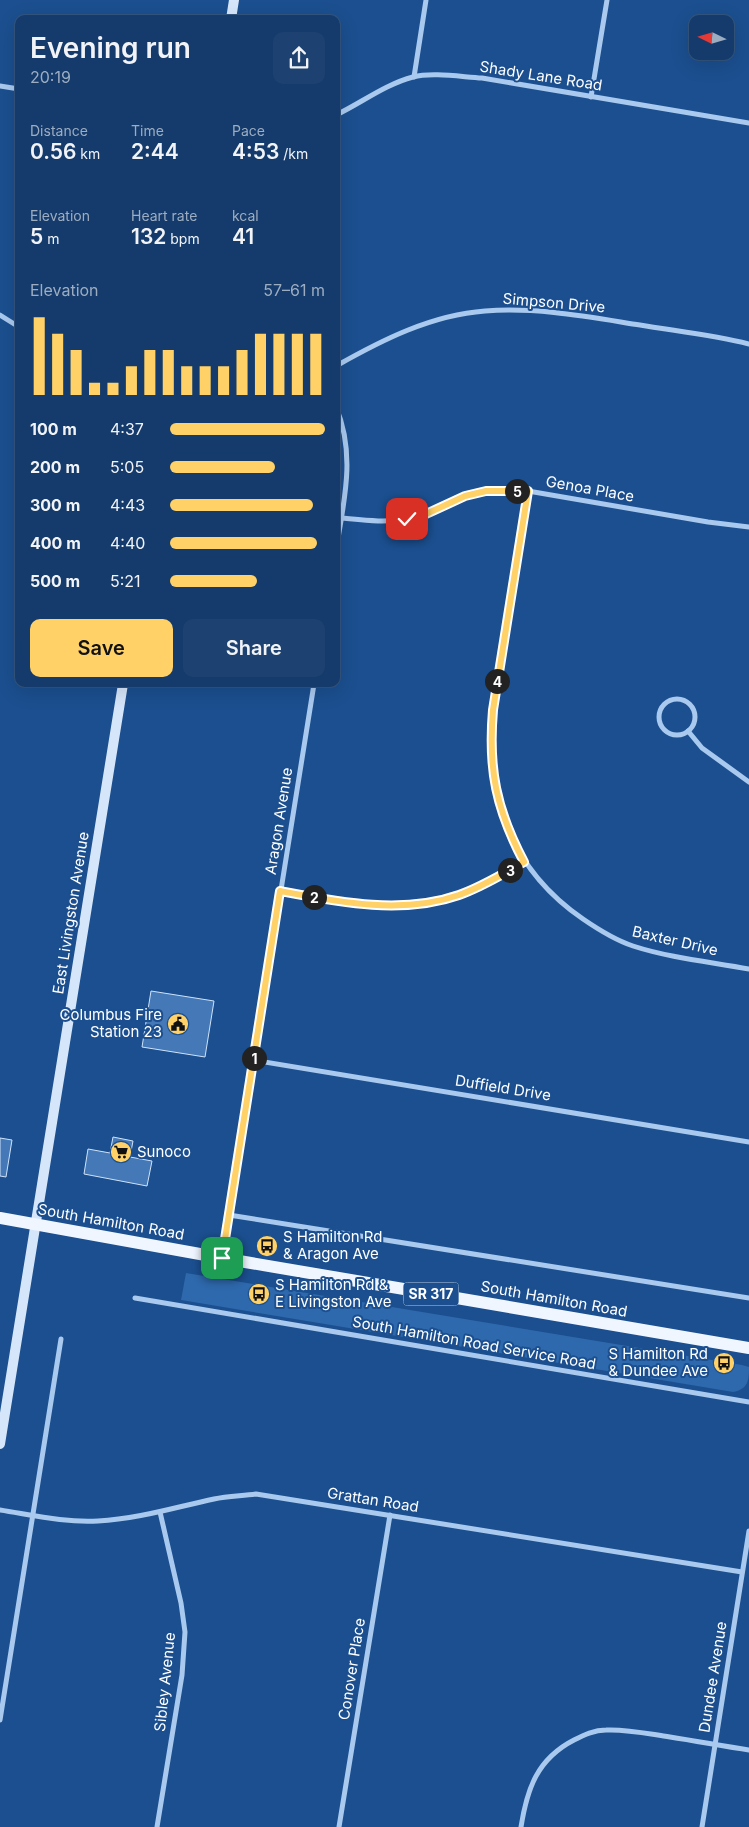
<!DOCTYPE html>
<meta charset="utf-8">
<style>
:root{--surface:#143b6b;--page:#1d4271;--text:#f1f3f6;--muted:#9dadc1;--line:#33557e;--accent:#ffd166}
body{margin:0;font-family:Inter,sans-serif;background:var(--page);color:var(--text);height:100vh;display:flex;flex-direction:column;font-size:19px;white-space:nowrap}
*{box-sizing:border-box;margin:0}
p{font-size:16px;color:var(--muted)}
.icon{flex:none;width:28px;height:28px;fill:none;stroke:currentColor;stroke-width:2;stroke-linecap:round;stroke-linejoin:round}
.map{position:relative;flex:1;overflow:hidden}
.sheet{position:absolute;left:15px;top:15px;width:325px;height:672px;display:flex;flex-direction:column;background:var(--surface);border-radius:10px;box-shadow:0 5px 20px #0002,0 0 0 1px var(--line)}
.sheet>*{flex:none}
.needle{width:32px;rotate:275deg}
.tools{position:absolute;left:689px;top:15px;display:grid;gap:10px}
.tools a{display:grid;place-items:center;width:45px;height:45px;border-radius:10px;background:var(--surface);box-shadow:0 5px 20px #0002,0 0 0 1px var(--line);font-size:25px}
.pin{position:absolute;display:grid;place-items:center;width:42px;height:42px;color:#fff;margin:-21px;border-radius:10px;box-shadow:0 2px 8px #0006}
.km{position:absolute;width:25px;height:25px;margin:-12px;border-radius:50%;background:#222;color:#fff;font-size:14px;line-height:25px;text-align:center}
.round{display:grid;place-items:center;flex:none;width:52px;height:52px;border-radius:10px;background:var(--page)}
.headline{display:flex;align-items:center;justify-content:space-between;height:85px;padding:0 15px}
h1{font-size:28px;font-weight:600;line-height:38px}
.stats{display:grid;grid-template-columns:repeat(3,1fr);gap:8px;height:85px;padding:5px 15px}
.stats div{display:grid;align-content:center}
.stats b{font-size:21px;font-weight:600}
.stats small{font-size:14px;font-weight:400}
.stats p{font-size:14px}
.chart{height:140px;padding:10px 15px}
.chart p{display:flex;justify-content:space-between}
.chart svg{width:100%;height:90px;margin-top:5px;stroke:var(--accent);stroke-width:6}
.primary-button{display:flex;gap:10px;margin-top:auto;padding:10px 15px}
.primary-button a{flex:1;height:58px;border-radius:10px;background:var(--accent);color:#111;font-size:20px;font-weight:600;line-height:58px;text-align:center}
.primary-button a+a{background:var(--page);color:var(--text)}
ul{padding:0 15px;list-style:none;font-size:16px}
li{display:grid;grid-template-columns:80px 60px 1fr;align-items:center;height:38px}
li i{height:12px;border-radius:6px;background:var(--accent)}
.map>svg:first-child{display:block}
.green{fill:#2e69ad}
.building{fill:#4478b7;stroke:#cfe3fa}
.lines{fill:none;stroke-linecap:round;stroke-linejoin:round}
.street{stroke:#a9c9ee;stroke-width:5}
.secondary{stroke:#d6e6fa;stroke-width:10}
.primary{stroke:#f0f6ff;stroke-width:12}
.route-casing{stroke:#fff;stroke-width:10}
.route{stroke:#ffd166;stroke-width:6}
.labels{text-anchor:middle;stroke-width:4;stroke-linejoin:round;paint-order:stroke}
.shield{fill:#1b4f8f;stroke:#bbcadd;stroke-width:1}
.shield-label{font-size:14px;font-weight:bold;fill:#fff}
.street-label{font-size:15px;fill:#fff;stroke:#1b4f8f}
.poi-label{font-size:15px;fill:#fff;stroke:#1b4f8f;text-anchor:start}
</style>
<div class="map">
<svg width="749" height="1827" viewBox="0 0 749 1827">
<rect width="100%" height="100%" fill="#1b4f8f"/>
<path class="green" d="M186,1273L742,1365L749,1367C749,1381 748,1389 733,1392L181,1300Z"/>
<g class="building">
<path d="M151,991L214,1001L205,1057L142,1047Z"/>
<path d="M113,1137L133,1141L130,1157L152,1161L147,1186L84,1174L88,1149L110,1153Z"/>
<path d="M0,1138L12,1140L6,1177L0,1176Z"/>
</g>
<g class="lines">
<g class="street">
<path d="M414,77L426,0"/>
<path d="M0,86L19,89"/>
<path d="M591,97L607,0"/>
<path d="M336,115C361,103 386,84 413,77C432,72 462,77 482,78L749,123"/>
<path d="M0,315L19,327"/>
<path d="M336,366C382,340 431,315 485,311C537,307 589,317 640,325C676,331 714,335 749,344"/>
<path d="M336,407C356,454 344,502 336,550"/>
<path d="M528,491L493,710C486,796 509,868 583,919C599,930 615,940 633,946C670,958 711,962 749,969"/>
<path d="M341,518C363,520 385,523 406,519C422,517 434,508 449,502C476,491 498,490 528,491L708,522L749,527"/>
<circle cx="677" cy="717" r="18"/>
<path d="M688,731L702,748L749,782"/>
<path d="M280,891C338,901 402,915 459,895C482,887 503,874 524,862"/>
<path d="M253,1060L749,1142"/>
<path d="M229,1215L749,1298"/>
<path d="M222,1258L314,684"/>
<path d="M135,1298L749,1402"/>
<path d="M0,1510C32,1515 66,1523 98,1521C138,1519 176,1507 214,1499C228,1496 242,1496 256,1494L742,1572"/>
<path d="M0,1720L61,1339"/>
<path d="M157,1827L182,1675L185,1632L181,1603L160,1512"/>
<path d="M339,1827L390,1515"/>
<path d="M521,1827C527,1789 537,1759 574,1740C584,1735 594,1730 606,1730C628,1729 649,1734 670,1737C696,1741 723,1746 749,1750"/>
<path d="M702,1827L749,1531"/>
</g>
<g class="secondary">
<path d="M231,19L234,0"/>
<path d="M0,1444L123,684"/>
</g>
<path class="primary" d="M0,1218L222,1258L749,1348"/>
</g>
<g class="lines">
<g class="route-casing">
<path id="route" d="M222,1258L280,891C338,902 402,915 459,895C482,887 503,874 524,862C496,809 488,769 493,710L528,491H486L465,496L426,514L407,519"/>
</g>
<use href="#route" class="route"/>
</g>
<defs>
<g id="civic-disc" transform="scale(1.125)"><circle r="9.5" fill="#ffd166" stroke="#1b4f8f"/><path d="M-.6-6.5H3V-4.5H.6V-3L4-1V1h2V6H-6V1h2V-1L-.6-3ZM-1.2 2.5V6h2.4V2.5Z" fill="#111"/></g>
<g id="supermarket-disc" transform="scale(1.125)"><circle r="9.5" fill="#ffd166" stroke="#1b4f8f"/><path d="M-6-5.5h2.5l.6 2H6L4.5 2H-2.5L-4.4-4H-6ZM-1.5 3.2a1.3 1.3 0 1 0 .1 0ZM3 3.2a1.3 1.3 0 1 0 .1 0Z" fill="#111"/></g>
<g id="bus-disc" transform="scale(1.125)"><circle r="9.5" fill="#ffd166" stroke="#1b4f8f"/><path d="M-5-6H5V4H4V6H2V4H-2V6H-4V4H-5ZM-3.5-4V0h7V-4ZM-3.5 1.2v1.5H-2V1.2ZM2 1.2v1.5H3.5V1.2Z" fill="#111"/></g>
</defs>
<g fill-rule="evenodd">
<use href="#civic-disc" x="178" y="1024"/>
<use href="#supermarket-disc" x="121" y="1152"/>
<use href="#bus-disc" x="267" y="1246"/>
<use href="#bus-disc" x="259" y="1294"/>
<use href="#bus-disc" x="724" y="1363"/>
</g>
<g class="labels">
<rect class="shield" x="403.5" y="1282.5" width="55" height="23" rx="4"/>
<g class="shield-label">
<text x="431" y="1299">SR 317</text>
</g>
<g class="street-label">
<text transform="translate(541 76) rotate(9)" y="5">Shady Lane Road</text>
<text transform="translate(554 303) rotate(5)" y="5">Simpson Drive</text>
<text transform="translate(590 489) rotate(10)" y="5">Genoa Place</text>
<text transform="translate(279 821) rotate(-81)" y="5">Aragon Avenue</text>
<text transform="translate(71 913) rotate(-81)" y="5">East Livingston Avenue</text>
<text transform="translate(675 941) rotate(13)" y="5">Baxter Drive</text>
<text transform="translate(503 1088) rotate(9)" y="5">Duffield Drive</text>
<text transform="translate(111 1222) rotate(10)" y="5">South Hamilton Road</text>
<text transform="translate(554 1299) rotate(10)" y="5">South Hamilton Road</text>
<text transform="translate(474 1343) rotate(10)" y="5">South Hamilton Road Service Road</text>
<text transform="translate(373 1500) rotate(9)" y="5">Grattan Road</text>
<text transform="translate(352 1669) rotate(-81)" y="5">Conover Place</text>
<text transform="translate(713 1677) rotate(-81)" y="5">Dundee Avenue</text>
<text transform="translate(165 1682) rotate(-84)" y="5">Sibley Avenue</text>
</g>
<g class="poi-label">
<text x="162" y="1020" text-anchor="end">Columbus Fire<tspan x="162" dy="17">Station 23</tspan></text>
<text x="137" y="1157">Sunoco</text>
<text x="283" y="1242">S Hamilton Rd<tspan x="283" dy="17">&amp; Aragon Ave</tspan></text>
<text x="275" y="1290">S Hamilton Rd &amp;<tspan x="275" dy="17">E Livingston Ave</tspan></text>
<text x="708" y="1359" text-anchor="end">S Hamilton Rd<tspan x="708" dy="17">&amp; Dundee Ave</tspan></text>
</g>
</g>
</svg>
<div class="tools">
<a><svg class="needle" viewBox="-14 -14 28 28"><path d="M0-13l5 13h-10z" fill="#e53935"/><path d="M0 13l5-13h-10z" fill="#9dadc1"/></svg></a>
</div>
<div class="pin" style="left:222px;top:1258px;background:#1e9e55"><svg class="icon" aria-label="arrive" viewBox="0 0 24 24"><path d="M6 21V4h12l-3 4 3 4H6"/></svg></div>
<div class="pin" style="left:407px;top:519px;background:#d93025"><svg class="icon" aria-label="check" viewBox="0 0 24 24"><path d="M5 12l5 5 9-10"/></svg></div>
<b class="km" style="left:254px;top:1058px">1</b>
<b class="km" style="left:314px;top:897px">2</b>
<b class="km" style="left:510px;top:870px">3</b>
<b class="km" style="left:497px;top:681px">4</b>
<b class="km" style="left:517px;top:491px">5</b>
<section class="sheet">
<div class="headline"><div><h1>Evening run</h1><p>20:19</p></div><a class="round"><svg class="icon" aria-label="share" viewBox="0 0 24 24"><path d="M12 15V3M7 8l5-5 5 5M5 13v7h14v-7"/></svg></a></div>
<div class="stats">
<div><p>Distance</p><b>0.56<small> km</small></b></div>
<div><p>Time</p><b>2:44</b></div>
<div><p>Pace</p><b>4:53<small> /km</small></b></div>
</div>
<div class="stats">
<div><p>Elevation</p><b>5<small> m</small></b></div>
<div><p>Heart rate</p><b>132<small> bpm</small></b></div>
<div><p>kcal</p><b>41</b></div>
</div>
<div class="chart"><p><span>Elevation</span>57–61 m</p>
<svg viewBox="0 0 160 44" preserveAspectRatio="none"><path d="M5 44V6M15 44V14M25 44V22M35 44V38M45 44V38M55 44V30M65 44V22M75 44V22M85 44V30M95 44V30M105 44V30M115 44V22M125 44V14M135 44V14M145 44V14M155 44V14"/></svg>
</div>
<ul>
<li><b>100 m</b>4:37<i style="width:100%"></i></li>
<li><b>200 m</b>5:05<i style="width:68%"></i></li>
<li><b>300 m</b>4:43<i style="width:92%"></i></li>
<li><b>400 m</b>4:40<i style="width:95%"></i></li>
<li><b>500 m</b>5:21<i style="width:56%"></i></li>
</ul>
<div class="primary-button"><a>Save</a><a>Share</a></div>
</section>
</div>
